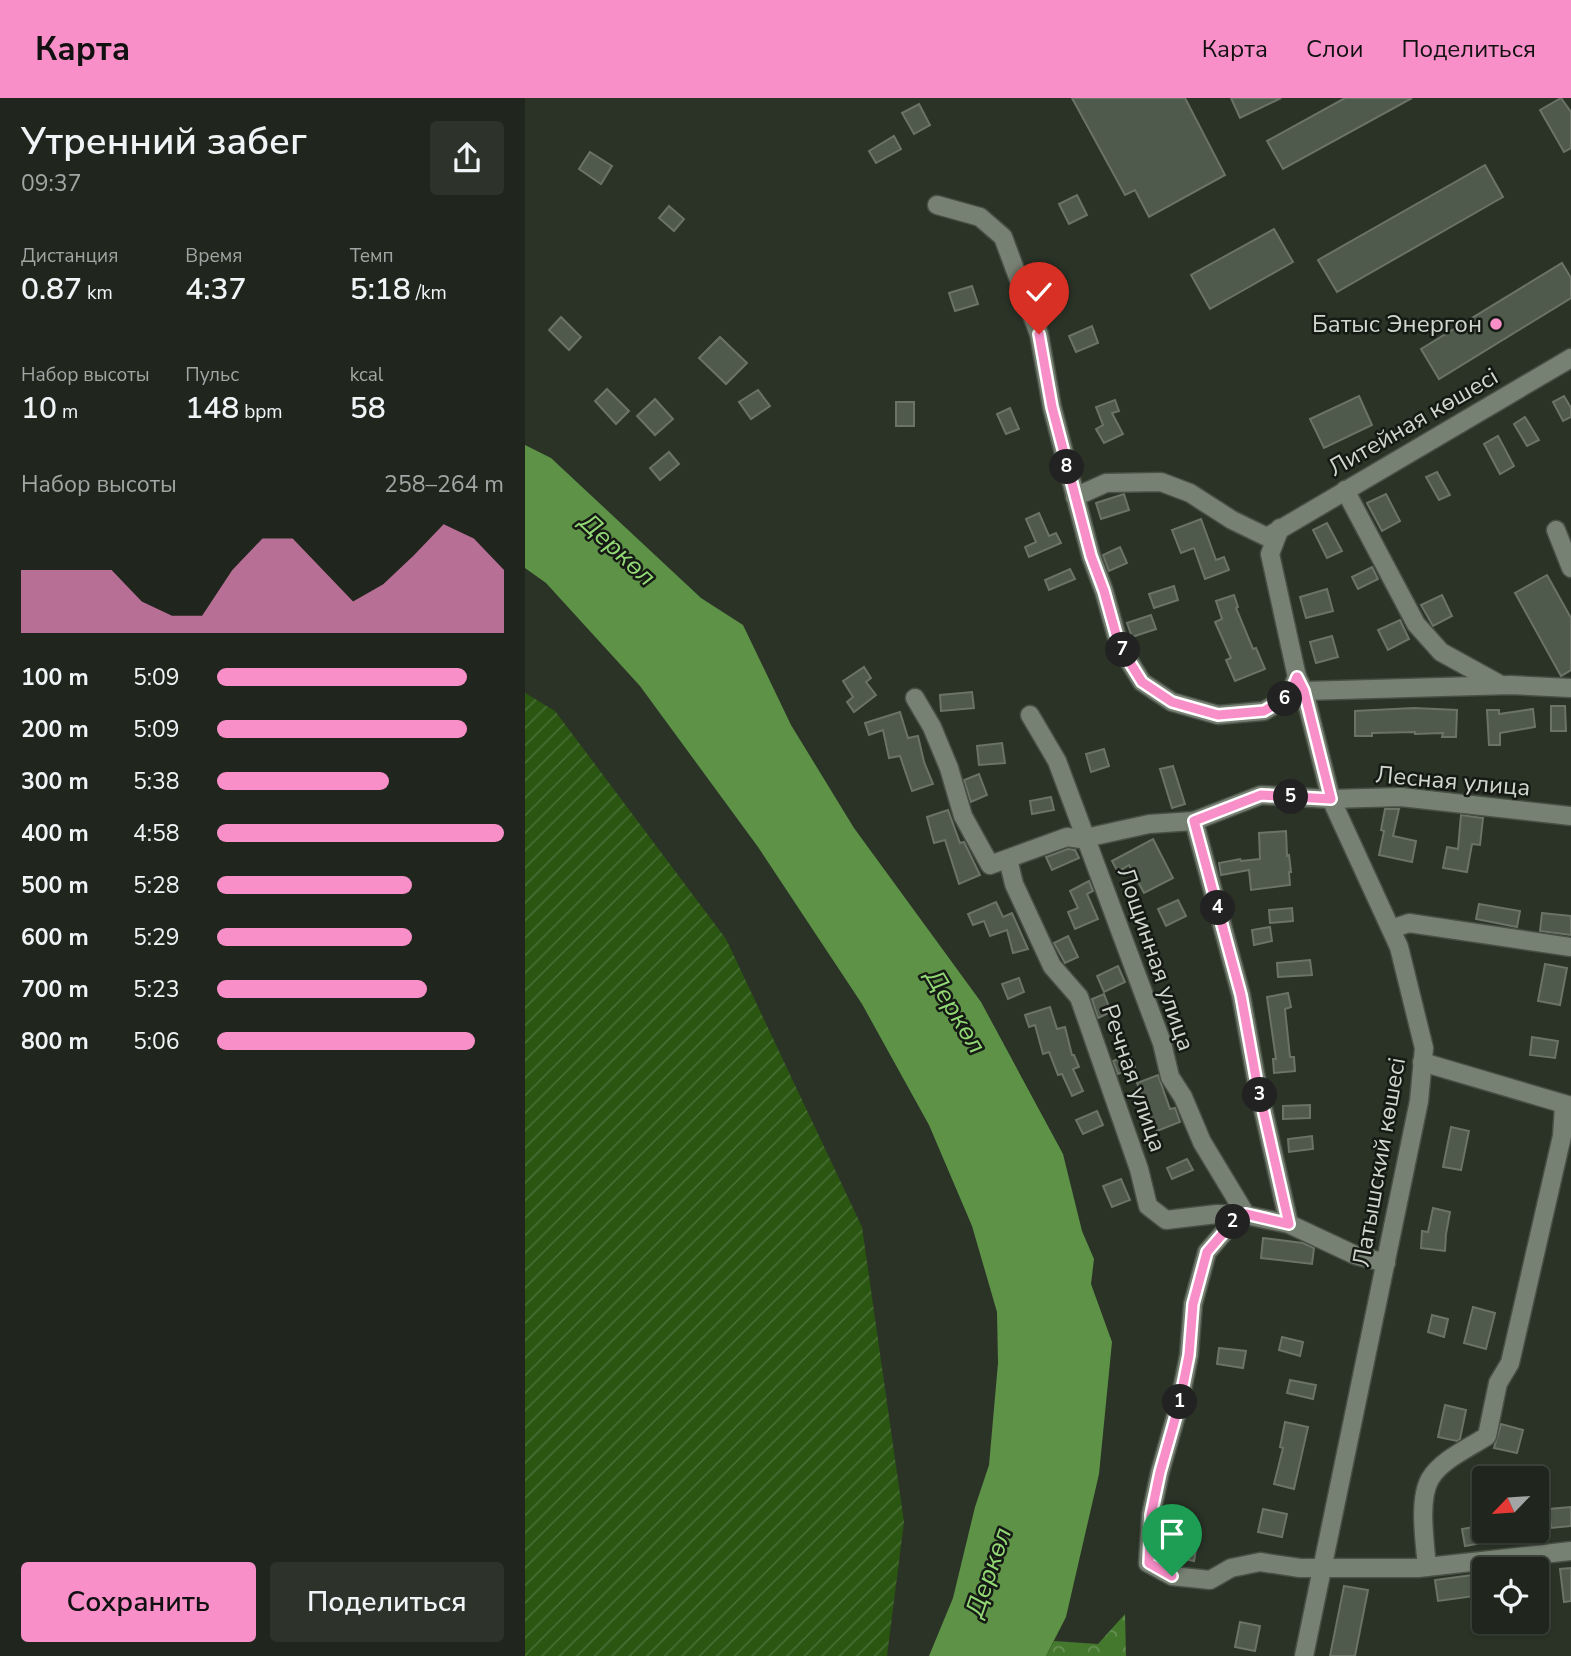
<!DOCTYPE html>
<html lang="ru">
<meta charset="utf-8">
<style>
:root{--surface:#20261d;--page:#2d322a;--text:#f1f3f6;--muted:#a2a5a4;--line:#3d433b;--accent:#f98fc9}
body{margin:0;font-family:"Nunito Sans",sans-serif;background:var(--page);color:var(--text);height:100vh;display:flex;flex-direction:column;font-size:26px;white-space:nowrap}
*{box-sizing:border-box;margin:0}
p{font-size:23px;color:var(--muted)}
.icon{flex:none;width:38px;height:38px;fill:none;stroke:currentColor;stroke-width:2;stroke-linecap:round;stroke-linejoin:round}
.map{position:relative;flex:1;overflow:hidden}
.panel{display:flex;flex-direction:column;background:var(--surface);width:525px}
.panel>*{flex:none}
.needle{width:46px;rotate:245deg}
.fabs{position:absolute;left:947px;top:1368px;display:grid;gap:14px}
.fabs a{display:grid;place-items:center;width:77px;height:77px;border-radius:7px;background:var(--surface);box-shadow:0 2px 5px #0004,0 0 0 2px var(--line);font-size:35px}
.pin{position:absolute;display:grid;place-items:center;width:60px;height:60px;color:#fff;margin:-72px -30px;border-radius:50% 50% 50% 0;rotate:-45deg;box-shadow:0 0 7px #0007}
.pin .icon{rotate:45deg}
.km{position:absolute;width:35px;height:35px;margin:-18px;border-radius:50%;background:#222;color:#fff;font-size:19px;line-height:35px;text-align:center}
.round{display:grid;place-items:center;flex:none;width:74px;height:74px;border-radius:7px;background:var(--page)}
.overview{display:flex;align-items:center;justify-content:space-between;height:119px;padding:0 21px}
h1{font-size:38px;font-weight:600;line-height:52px}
.figures{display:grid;grid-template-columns:repeat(3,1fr);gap:10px;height:119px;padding:7px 21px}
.figures div{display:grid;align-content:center}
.figures b{font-size:30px;font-weight:600}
.figures small{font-size:19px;font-weight:400}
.figures p{font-size:19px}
.chart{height:196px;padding:14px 21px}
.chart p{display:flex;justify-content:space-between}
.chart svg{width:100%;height:126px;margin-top:7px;fill:var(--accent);opacity:.7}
.action{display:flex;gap:14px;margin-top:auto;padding:14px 21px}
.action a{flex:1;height:80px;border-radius:7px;background:var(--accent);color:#111;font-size:28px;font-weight:600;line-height:80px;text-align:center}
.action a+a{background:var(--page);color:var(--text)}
ul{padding:0 21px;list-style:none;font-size:23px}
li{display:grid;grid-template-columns:112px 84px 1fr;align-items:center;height:52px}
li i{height:18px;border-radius:9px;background:var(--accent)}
header{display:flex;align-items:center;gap:42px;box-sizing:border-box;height:98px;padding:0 35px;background:var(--accent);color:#111}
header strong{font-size:33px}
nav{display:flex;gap:38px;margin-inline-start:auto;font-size:24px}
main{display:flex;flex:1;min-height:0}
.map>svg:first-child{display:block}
.forest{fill:url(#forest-crowns)}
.garden{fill:url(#garden-furrows)}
.water{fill:#5d9247}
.building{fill:#4f594c;stroke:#6a7366;stroke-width:2}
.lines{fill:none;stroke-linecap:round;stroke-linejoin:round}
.minor-casing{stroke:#484f45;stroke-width:21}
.minor{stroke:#778173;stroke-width:18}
.route-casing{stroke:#fff;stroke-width:14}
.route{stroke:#f98fc9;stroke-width:9}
.poi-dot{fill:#f98fc9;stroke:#161a14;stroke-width:2.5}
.labels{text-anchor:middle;stroke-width:5;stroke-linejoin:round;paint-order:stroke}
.poi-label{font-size:24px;fill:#d1d6cf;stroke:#161a14;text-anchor:end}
.street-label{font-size:24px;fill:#d1d6cf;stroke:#161a14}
.water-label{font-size:26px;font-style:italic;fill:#93da76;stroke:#161a14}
</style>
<header>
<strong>Карта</strong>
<nav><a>Карта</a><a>Слои</a><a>Поделиться</a></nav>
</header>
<main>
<section class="panel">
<div class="overview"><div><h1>Утренний забег</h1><p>09:37</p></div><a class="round"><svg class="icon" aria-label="share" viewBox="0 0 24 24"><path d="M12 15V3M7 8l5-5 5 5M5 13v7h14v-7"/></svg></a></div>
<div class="figures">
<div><p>Дистанция</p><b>0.87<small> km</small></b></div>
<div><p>Время</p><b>4:37</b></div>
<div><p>Темп</p><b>5:18<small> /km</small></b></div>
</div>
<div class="figures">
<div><p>Набор высоты</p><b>10<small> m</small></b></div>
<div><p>Пульс</p><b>148<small> bpm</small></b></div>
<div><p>kcal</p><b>58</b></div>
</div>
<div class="chart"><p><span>Набор высоты</span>258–264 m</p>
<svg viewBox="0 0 160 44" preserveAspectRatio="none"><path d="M0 44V22L10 22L20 22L30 22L40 33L50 38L60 38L70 22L80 11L90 11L100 22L110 33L120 27L130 17L140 6L150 11L160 22V44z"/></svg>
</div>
<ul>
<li><b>100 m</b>5:09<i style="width:87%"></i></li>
<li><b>200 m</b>5:09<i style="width:87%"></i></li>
<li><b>300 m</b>5:38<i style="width:60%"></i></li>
<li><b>400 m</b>4:58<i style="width:100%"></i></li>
<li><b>500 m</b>5:28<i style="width:68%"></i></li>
<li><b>600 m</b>5:29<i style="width:68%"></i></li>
<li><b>700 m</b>5:23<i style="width:73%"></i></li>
<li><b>800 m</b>5:06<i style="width:90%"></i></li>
</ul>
<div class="action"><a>Сохранить</a><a>Поделиться</a></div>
</section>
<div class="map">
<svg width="1046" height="1558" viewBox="0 0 1046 1558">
<defs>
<pattern id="forest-crowns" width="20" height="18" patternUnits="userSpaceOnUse" patternTransform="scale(1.75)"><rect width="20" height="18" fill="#44782d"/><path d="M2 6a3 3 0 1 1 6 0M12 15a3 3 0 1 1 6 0" fill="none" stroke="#679154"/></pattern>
<pattern id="garden-furrows" width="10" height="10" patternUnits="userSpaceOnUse" patternTransform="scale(1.75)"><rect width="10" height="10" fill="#2a5612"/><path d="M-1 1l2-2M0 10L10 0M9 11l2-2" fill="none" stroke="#486e33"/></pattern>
</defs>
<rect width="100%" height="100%" fill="#2b3327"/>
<path class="forest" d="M600,1516L601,1558H521L529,1543L573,1546Z"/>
<path class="garden" d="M0,595L30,613L201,841L337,1129L379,1424L362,1558H0Z"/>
<path class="water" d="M0,347L26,360L176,500L218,527L266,627L329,730L456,904L538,1056L557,1133L569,1161L566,1186L587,1244L574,1376L541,1519L521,1558H404L428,1500L450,1409L464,1367L473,1265L472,1214L447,1128L404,1027L337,906L233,749L115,588L21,485L0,470Z"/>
<g class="building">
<path d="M547,0H660L700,77L624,119L610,92L600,97Z"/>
<path d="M706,0H756L715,20Z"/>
<path d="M820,0H887L758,71L742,43Z"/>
<path d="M1036,0L1046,14V50L1039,54L1015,12Z"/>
<path d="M394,6L405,27L389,36L377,15Z"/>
<path d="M369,38L376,51L351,65L344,53Z"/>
<path d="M65,54L87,68L76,86L54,71Z"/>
<path d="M960,67L978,99L812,194L793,162Z"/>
<path d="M552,97L562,117L544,126L534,106Z"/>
<path d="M144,108L159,121L149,133L134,120Z"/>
<path d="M749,131L768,164L685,211L666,177Z"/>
<path d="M1037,165L1046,180V200L914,281L896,251Z"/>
<path d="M447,188L453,206L430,213L424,195Z"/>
<path d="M36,219L56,239L44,252L24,232Z"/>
<path d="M567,228L573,245L551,254L544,238Z"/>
<path d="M195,239L222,265L201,286L174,260Z"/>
<path d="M82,291L104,313L91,326L70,303Z"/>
<path d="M233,292L245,308L226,321L214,304Z"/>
<path d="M834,298L847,327L799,350L785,321Z"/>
<path d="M1039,298L1046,310V319L1038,323L1028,304Z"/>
<path d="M130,301L148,321L130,337L112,318Z"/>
<path d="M590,302L594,313L587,315L598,336L579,345L571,331L578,327L571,309Z"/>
<rect x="371" y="304" width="18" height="24"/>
<path d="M485,310L494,331L481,336L472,316Z"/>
<path d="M1000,319L1014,342L1002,348L989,326Z"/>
<path d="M973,338L989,368L975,376L959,346Z"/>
<path d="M144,354L154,366L135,382L125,370Z"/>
<path d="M912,374L925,397L914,402L901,379Z"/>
<path d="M599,396L604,412L576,421L571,405Z"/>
<path d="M861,396L875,423L857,433L842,405Z"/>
<path d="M514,415L524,438L531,435L536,445L504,459L500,449L511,444L501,421Z"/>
<path d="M676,421L691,462L699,459L704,472L680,481L669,450L656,455L647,432Z"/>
<path d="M802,425L817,453L802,460L788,432Z"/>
<path d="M595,449L602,465L584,473L578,457Z"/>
<path d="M847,469L853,481L833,491L827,479Z"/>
<path d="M545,471L550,481L524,492L520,482Z"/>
<path d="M1022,477L1046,520V572L1036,578L990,495Z"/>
<path d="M649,488L653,502L629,510L624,496Z"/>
<path d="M802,491L808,513L781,520L775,499Z"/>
<path d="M709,497L713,509L711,510L728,551L731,550L740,571L710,583L701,562L706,560L690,524L697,521L691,503Z"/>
<path d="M917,497L927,518L908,528L896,507Z"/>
<path d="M626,517L631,531L607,539L602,525Z"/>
<path d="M875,522L884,541L863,552L853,532Z"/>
<path d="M807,538L813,559L791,565L785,544Z"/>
<path d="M339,569L346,580L341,584L351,597L329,614L322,604L328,599L318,583Z"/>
<path d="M447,594L449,610L416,613L415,597Z"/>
<path d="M1026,608H1040L1041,633H1026Z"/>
<path d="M889,610L932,612L931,639H917L918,635L890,636V634L847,635V638H830V613Z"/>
<path d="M1008,611L1010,629L975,635V647H964L962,612H974V616Z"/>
<path d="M375,614L383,640L393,638L399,664L408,686L387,693L375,658L364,660L358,632L344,637L340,625Z"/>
<path d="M477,645L480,665L454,667L452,648Z"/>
<path d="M579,651L584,668L566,674L561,656Z"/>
<path d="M648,668L660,706L647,710L635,671Z"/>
<path d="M454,676L462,697L446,704L439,682Z"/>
<path d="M526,699L529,712L507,716L505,703Z"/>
<path d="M860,711H874L868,738L891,743L887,764L854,757L859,733L856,732Z"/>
<path d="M423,712L435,745L439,744L455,777L434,786L420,742L409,745L402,719Z"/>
<path d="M936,717L958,720L955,747L947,746L942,774L918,770L922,749L933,751Z"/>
<path d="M761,733L762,758L764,757L766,774H764L765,787L726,792L724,772L696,777L694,765L715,761L716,763L735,761L734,735Z"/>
<path d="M628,741L648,780L619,795L604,767L593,774L587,763Z"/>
<path d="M543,751L550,752L554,760L527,772L521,759Z"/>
<path d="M564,783L568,793L562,796L573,821L550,831L543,814L553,810L545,793Z"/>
<path d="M653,802L661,818L641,828L633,811Z"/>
<path d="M471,804L478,819L487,815L503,851L488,855L482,832L465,838L459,823L448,827L443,816Z"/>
<path d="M954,806L995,813L992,829L951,821Z"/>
<path d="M767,810L768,823L745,825L744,812Z"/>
<path d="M1017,815L1046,818V837L1015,833Z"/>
<path d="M745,829L747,843L729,847L727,832Z"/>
<path d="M543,838L553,859L540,865L529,845Z"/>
<path d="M785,862L787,877L753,879L752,865Z"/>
<path d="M1020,866L1042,870L1035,907L1013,903Z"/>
<path d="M593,868L600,884L579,894L572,878Z"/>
<path d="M494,880L499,894L483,901L477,886Z"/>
<path d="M763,895L766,909L760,911L765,959H769L770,973L749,975L748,961H751L742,899Z"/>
<path d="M579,896L586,914L573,920L567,901Z"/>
<path d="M525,909L532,931L540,929L547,957H549L554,969L548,971L558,993L547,998L537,976L533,977L524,954L518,956L510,927L504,929L500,917Z"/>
<path d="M1007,939L1033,943L1030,960L1005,957Z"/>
<path d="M605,956L610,969L593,976L588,963Z"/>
<path d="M633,977L645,1011L650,1010L655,1024L632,1033L612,985Z"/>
<path d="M785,1007V1020L758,1021V1008Z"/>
<path d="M572,1013L578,1027L558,1036L551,1022Z"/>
<path d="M926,1029L944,1033L936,1072L918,1069Z"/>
<path d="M787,1038L788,1051L764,1054L763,1041Z"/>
<path d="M662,1061L668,1072L647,1081L642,1070Z"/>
<path d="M596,1081L605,1102L587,1109L578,1088Z"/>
<path d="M908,1110L925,1114L921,1136L920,1153L896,1150L897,1133L903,1134Z"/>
<path d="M738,1140L778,1145L789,1150L787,1166L736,1160Z"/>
<path d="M948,1209L970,1215L961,1251L939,1245Z"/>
<path d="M907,1217L923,1221L919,1239L903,1234Z"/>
<path d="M757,1239L778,1244L775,1258L754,1252Z"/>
<path d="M694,1250L721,1253L718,1270L692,1266Z"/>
<path d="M765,1282L791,1287L788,1301L762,1295Z"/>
<path d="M920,1307L941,1312L935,1341L932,1343L913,1339Z"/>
<path d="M760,1324L783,1329L769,1391L749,1386L758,1350L755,1349Z"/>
<path d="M976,1326L998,1332L992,1355L969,1350Z"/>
<path d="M1046,1409V1428L1026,1430L1024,1411Z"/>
<path d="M738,1411L762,1416L757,1439L733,1434Z"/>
<path d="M959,1427V1433H966L968,1443L940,1448L937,1431Z"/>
<path d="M653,1436L673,1440L669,1463L649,1459Z"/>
<path d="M1046,1470V1503L1039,1504L1035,1471Z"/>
<path d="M948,1477L950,1498L913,1503L910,1482Z"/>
<path d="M819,1488L843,1492L830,1558H805Z"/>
<path d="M715,1524L735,1528L730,1553L710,1549Z"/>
</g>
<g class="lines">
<g class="minor-casing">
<g id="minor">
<path d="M412,107L455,119L478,139L514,236L527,309L566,458L579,493L594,547L617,584L647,604L693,617L739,613L764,598L772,579"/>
<path d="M820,392L891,526L916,554L974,586"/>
<path d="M550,399L581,385L636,384L665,395L707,422L742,439L1046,260"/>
<path d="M755,430L745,456L772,579L779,593L806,701L874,849L899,950L894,1003L779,1558"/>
<path d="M1031,432L1046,470"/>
<path d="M779,593L986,587L1046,590"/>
<path d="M390,600L407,629L424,670L438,718L465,767L542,739L556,741L624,726L669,723L736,697L806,701L876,699L1046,718"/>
<path d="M505,617L532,663L637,945L645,979L658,999L677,1044L721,1117L707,1125L682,1154L668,1206L664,1257L654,1307L635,1374L626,1417L623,1465L647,1478L685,1482L706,1470L735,1464L775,1470H893L1046,1453"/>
<path d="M669,723L716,897L731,980L764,1126"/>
<path d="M483,761L489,786L527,868L554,899L614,1071L623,1108L641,1122L692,1116L721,1117L764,1126L830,1157L861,1165"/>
<path d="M866,831L884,825L1046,849"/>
<path d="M897,964L1046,1008"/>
<path d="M902,1469C900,1445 893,1402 905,1381C916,1362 944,1350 962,1338L973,1285L985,1265L1037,1038L1039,1008"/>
</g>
</g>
<use href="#minor" class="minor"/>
</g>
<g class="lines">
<g class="route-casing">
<path id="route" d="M514,236L527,309L566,458L579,493L594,547L617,584L647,604L693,617L739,613L764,598L772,579L779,593L806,701L736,697L669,723L716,897L731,980L764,1126L721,1116L707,1125L682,1154L668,1206L664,1257L654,1307L635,1374L626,1417L624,1465L647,1478"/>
</g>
<use href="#route" class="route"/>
</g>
<circle class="poi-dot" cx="971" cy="226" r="7"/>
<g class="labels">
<g class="poi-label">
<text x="957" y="234">Батыс Энергон</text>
</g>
<g class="street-label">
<text transform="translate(888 324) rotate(-30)" y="8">Литейная көшесі</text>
<text transform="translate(928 683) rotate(5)" y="8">Лесная улица</text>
<text transform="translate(631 861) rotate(71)" y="8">Лощинная улица</text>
<text transform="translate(609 980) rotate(71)" y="8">Речная улица</text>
<text transform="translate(854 1064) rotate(-80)" y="8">Латышский көшесі</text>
</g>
<g class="water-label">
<text transform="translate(93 451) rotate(43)" y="9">Деркөл</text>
<text transform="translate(431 913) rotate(59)" y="9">Деркөл</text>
<text transform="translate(463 1474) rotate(-71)" y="9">Деркөл</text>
</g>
</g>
</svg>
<div class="fabs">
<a><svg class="needle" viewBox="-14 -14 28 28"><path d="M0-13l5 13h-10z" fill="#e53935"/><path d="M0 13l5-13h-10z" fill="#a2a5a4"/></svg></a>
<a><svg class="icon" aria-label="locate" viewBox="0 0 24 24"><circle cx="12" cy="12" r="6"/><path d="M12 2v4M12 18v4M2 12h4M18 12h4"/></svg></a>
</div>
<div class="pin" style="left:647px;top:1478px;background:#1e9e55"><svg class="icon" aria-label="arrive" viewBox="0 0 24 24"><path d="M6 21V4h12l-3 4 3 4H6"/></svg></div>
<div class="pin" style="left:514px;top:236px;background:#d93025"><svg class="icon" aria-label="check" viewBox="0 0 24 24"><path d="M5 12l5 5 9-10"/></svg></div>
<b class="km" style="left:655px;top:1304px">1</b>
<b class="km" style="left:708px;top:1124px">2</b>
<b class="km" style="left:735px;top:997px">3</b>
<b class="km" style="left:693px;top:810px">4</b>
<b class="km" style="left:766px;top:699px">5</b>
<b class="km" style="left:760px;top:601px">6</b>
<b class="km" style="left:598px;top:552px">7</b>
<b class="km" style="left:542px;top:369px">8</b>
</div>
</main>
